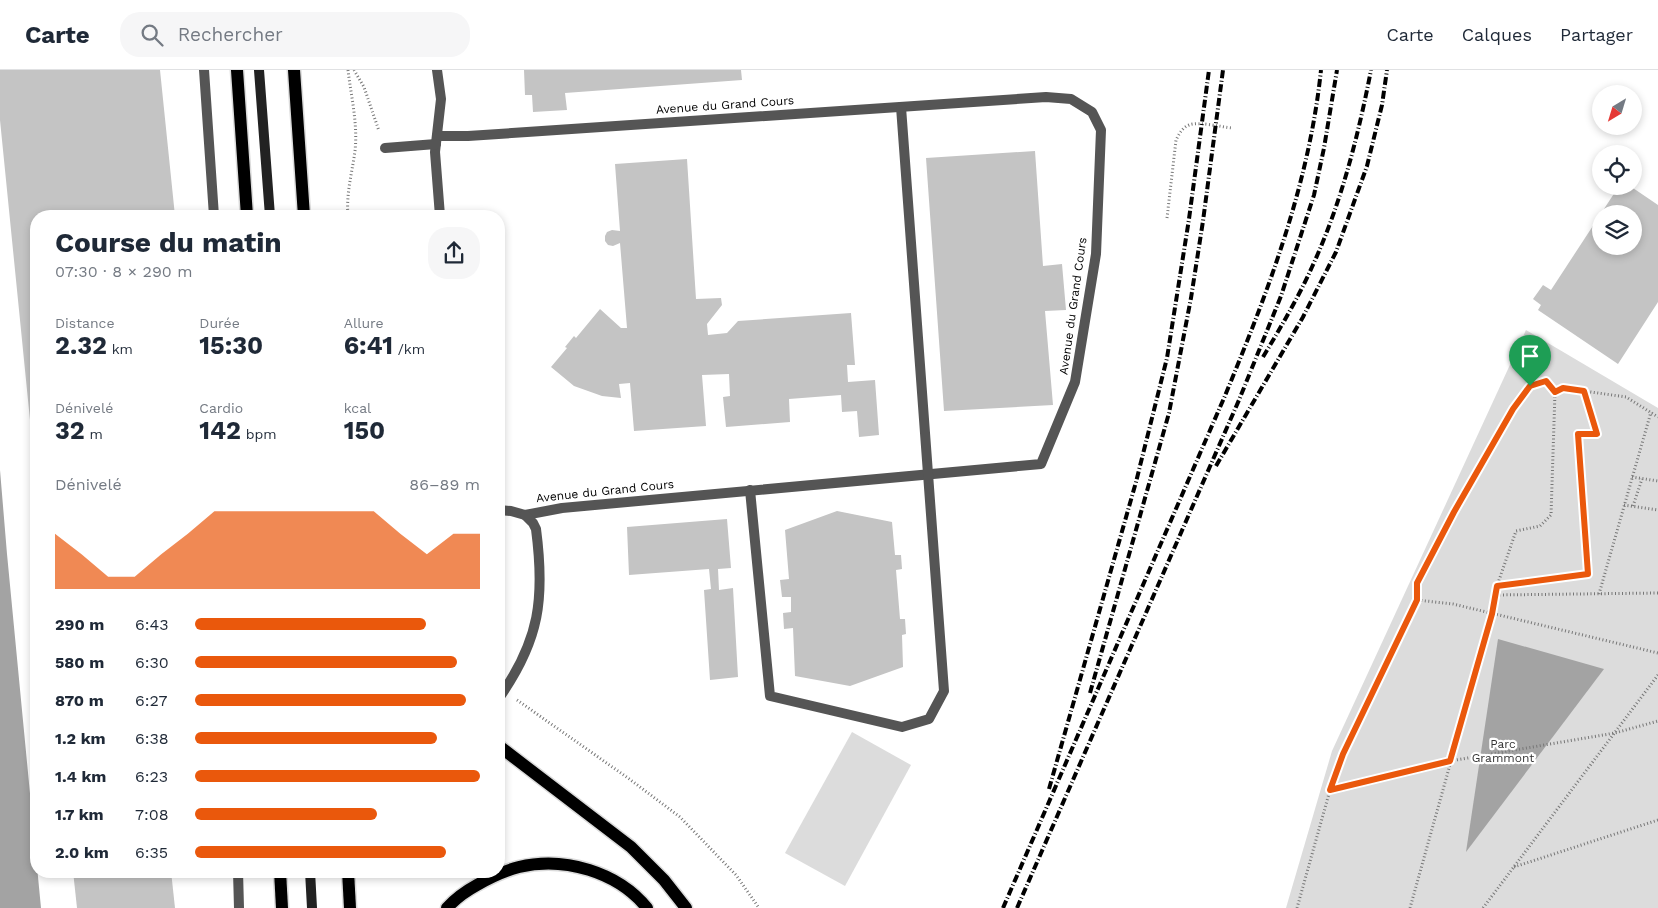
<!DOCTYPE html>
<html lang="fr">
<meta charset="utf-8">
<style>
:root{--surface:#fff;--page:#f6f6f7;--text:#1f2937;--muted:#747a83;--line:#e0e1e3;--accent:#ea580c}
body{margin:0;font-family:"Work Sans",sans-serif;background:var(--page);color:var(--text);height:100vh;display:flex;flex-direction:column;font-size:19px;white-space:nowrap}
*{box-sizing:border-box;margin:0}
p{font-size:16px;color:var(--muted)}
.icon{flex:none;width:28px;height:28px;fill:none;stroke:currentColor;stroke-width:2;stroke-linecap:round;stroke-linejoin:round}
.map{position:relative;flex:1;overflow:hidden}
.sheet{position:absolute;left:30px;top:140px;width:475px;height:668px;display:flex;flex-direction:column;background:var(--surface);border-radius:20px;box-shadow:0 2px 8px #0003}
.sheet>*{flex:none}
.needle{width:32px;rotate:218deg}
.buttons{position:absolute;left:1592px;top:15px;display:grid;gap:10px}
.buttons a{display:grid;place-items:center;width:50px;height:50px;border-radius:50%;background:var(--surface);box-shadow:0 2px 8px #0003;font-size:25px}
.pin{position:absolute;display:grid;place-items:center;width:42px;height:42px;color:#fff;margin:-51px -21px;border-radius:50% 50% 50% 0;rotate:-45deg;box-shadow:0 0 5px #0007}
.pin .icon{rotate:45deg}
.round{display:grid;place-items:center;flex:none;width:52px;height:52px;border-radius:20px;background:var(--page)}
.headline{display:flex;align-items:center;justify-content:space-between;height:85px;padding:0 25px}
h1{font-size:28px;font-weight:700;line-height:38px}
.figures{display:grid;grid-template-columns:repeat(3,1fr);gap:8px;height:85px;padding:5px 25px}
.figures div{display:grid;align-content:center}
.figures b{font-size:25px;font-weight:700}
.figures small{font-size:14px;font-weight:400}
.figures p{font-size:14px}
.chart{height:140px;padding:10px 25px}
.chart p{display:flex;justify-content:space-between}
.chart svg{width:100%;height:90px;margin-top:5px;fill:var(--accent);opacity:.7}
ul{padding:0 25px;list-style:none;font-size:16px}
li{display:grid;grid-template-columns:80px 60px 1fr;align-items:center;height:38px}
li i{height:12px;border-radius:6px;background:var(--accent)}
header{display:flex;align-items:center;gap:30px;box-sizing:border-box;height:70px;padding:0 25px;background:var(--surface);border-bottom:1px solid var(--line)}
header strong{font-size:24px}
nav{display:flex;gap:28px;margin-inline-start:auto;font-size:18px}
.search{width:350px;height:45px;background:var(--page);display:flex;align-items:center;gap:12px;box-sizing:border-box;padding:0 18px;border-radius:20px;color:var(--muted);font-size:19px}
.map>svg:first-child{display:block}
.green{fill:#dcdcdc}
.water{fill:#a3a3a3}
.building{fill:#c4c4c4;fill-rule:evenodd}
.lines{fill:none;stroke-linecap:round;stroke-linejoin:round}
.primary-casing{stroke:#dbdbdb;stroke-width:15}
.path{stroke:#777;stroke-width:3;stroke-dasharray:1 2.5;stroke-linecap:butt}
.service{stroke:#555;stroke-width:10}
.minor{stroke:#555;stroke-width:10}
.secondary{stroke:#222;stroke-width:10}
.primary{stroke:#000;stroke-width:12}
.rail{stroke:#000;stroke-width:4;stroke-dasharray:8 2.5 1 2.5;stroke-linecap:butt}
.route-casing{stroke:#fff;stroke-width:10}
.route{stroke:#ea580c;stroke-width:6}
.labels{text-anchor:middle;stroke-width:4.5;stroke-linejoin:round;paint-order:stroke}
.street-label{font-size:12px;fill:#000;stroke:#fff}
.park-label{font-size:12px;fill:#333;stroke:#fff}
</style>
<header>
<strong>Carte</strong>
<div class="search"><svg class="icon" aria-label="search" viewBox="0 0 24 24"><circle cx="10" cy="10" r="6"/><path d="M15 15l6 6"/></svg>Rechercher</div>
<nav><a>Carte</a><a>Calques</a><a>Partager</a></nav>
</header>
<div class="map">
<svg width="1658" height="838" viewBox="0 0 1658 838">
<rect width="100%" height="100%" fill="#fff"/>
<g class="green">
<path d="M1526,260L1658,338V838H1286L1332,681Z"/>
<path d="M852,662L911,695L845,816L785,783Z"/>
</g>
<g class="water">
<path d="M0,400L7,484L41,838H0Z"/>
<path d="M1498,569L1604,599L1466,782Z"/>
</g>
<g class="building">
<path d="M0,0H160L175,146H36V400H35L0,50Z"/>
<path d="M524,0H741L742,10L565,23L567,40L533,42L532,25H525Z"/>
<path d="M1035,81L1043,196L1062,194L1066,240L1045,241L1053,335L944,341L926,88Z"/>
<path d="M687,89L696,229L721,228L722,235L707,254L708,265L727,263L738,251L851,243L855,295H847L848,312L875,310L879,365L859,367L857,341L842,342L841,325L789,329L790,352L726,357L723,327L730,326L729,304L702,305L706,356L634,361L630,313L619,314L621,328L602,326L574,316L551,297L567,278L565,277L574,266L576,268L600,239L621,258H627L620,173L613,176L608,175L605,171V166L607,162L612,160L620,161L615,94Z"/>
<path d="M1619,116H1630L1658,135V232L1618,294L1538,240L1541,235L1533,229L1543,215L1551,220ZM1601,144H1634V176H1601Z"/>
<path d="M837,441L892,452L895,485H901L902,499L896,500L900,549H905L906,564L902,565L903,597L850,616L795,606L793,558L784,559L783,543L791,542V527H782L780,510L789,509L785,460Z"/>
<path d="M727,449L731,498L718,499L719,520L733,518L738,607L710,610L704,520L711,519L709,499L629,505L627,457Z"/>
<path d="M73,801H171L175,838H77Z"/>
</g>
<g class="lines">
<g class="primary-casing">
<g id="primary">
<path d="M237,0L247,146"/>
<path d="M294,0L304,146"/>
<path d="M499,676L631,777L664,810L686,838"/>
<path d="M280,801L282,838"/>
<path d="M348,801L350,838"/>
<path d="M447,838C455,829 466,821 477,815C491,807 504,801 519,797C564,786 618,802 647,838"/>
</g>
</g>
<g class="path">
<path d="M348,0C351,26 358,54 355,81C352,103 346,124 348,146"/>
<path d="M354,0L364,17L379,61"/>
<path d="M1167,148L1176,70C1179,64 1182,58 1189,55C1198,51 1221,57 1232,58"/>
<path d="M1632,407L1658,411"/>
<path d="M1624,435L1658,440"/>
<path d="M1633,436L1642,409"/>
<path d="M1497,516L1588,504L1578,364L1597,363L1584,321"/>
<path d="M1599,524L1651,342"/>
<path d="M1496,525L1658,523"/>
<path d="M1417,530V513L1453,442L1513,339L1530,316L1546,311L1555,322"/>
<path d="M517,630L628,708L680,747L736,805L759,838"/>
<path d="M1331,720L1450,691L1615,663L1658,651"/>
<path d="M1514,797L1658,750"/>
<path d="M1297,838L1330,720L1343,684L1417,530L1453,534L1658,583"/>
<path d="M1410,838L1492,544L1497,516L1516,461L1540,456L1551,445L1555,322L1563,318L1626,327L1658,347"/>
<path d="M1483,838L1658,605"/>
</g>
<g class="service">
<path d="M204,0L214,146"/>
<path d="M238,801L239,838"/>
</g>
<g class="minor">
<path d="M437,0L441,29L435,82L440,146"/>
<path d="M437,66H468L527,62L1046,27L1071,29L1092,42L1101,60L1096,184L1075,312L1041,394L562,438L525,445L511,441L499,440"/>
<path d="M385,78L436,74"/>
<path d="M750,420L770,626L902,657L929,649L944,621L901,37"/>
<path d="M499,628C540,570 545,528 536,459L533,453L525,445"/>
</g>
<g class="secondary">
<path d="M259,0L270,146"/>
<path d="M310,801L312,838"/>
</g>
<use href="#primary" class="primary"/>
<g class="rail">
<path d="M1263,287C1281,257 1298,228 1312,197C1341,134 1358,67 1371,0"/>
<path d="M1216,396L1303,247L1336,182L1367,96L1382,35L1387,0"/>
<path d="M1090,623L1169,343L1191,228L1203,151L1223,0"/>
<path d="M1049,719L1136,412L1167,288L1189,149L1209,0"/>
<path d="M1003,838L1224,328C1268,222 1309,115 1321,0"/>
<path d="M1017,838L1239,330L1281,226L1314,125L1324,78L1337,0"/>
</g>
</g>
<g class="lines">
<g class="route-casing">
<path id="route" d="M1546,311L1555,322L1563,318L1584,321L1597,364H1578L1588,504L1497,516L1492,544L1450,691L1330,720L1343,684L1417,530V513L1454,442L1513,339L1530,316Z"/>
</g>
<use href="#route" class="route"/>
</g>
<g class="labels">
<g class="street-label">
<text transform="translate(725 35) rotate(-4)" y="4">Avenue du Grand Cours</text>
<text transform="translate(1073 236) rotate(-82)" y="4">Avenue du Grand Cours</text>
<text transform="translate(605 421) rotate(-6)" y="4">Avenue du Grand Cours</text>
</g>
<g class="park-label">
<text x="1503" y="678">Parc<tspan x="1503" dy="14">Grammont</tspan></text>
</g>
</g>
</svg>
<div class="buttons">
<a><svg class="needle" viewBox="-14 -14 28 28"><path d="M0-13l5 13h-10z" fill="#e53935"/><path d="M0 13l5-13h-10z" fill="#747a83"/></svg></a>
<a><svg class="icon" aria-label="locate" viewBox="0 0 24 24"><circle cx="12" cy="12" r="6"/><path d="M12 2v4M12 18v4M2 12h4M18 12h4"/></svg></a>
<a><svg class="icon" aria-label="layers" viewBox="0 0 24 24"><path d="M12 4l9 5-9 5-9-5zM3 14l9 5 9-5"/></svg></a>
</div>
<div class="pin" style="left:1530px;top:316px;background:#1e9e55"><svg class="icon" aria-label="arrive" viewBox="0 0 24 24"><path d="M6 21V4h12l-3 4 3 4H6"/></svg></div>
<section class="sheet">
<div class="headline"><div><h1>Course du matin</h1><p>07:30 · 8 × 290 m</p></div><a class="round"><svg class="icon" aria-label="share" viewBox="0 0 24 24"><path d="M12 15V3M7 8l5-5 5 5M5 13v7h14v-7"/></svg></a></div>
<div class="figures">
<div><p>Distance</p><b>2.32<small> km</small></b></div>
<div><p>Durée</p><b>15:30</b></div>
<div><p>Allure</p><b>6:41<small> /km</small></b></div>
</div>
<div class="figures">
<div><p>Dénivelé</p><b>32<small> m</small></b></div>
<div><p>Cardio</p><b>142<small> bpm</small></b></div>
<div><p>kcal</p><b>150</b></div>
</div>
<div class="chart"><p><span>Dénivelé</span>86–89 m</p>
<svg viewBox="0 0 160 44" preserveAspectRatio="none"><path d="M0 44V17L10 27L20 38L30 38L40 27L50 17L60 6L70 6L80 6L90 6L100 6L110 6L120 6L130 17L140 27L150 17L160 17V44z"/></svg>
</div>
<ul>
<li><b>290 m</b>6:43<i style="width:81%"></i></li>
<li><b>580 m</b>6:30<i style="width:92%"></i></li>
<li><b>870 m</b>6:27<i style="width:95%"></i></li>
<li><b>1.2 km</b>6:38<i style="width:85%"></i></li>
<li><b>1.4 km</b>6:23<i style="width:100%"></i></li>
<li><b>1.7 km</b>7:08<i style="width:64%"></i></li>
<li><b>2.0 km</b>6:35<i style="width:88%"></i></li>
</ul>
</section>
</div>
